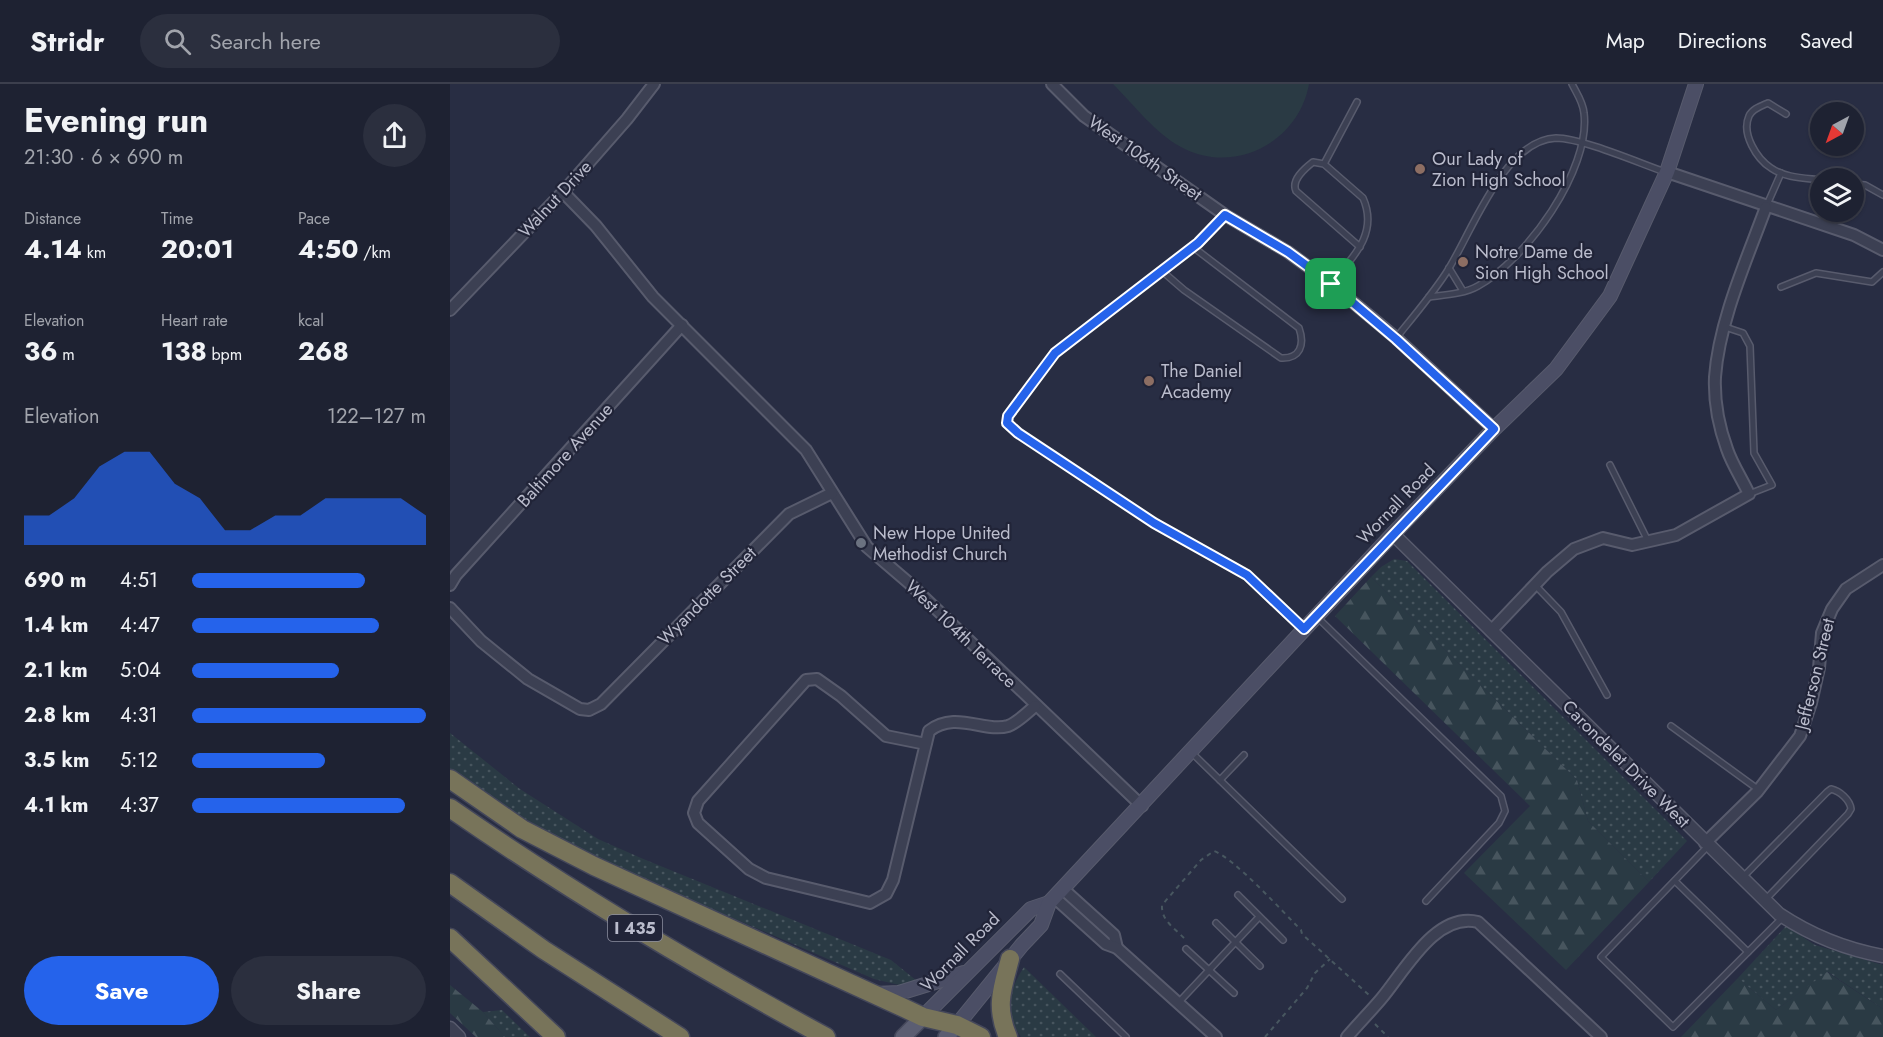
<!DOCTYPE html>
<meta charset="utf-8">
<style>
:root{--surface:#1e2232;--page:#2b2f3e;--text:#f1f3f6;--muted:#a1a4ac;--line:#3c3f4d;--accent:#2563eb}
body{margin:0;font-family:Jost,sans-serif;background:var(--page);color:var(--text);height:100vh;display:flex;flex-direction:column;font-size:22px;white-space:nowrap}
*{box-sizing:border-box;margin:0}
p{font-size:20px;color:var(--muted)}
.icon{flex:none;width:33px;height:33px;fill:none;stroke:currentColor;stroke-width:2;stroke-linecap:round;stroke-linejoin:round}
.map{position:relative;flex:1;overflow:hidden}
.side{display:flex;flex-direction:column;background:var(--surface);width:450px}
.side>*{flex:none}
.needle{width:39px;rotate:221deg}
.fabs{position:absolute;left:1360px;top:18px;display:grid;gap:12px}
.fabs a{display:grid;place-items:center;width:54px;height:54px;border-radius:50%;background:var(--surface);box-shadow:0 2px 4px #0004,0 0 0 2px var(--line);font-size:30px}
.pin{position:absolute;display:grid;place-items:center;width:51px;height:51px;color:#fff;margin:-26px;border-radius:12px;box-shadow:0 3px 9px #0006}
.round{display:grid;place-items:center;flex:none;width:63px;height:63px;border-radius:32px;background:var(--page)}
.head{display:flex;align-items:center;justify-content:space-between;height:102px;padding:0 24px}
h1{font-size:33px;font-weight:700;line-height:45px}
.figures{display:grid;grid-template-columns:repeat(3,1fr);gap:9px;height:102px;padding:6px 24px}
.figures div{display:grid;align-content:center}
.figures b{font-size:26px;font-weight:700}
.figures small{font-size:16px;font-weight:400}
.figures p{font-size:16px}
.chart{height:168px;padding:12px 24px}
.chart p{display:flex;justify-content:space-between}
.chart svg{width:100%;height:108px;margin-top:6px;fill:var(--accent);opacity:.7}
.cta{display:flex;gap:12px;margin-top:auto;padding:12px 24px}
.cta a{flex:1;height:69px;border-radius:36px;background:var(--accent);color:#fff;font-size:24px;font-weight:700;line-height:69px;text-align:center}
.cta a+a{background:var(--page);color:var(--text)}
ul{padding:0 24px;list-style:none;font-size:20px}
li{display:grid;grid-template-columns:96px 72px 1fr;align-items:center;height:45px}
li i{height:15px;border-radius:8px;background:var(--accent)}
header{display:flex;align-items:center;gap:36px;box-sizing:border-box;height:84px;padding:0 30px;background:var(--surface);border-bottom:2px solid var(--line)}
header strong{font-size:28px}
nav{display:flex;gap:33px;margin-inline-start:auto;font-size:21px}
.search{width:420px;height:54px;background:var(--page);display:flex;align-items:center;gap:15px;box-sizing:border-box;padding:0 21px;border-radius:33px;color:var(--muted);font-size:22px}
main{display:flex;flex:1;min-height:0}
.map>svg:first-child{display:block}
.green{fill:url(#green-dots)}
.forest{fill:url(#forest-firs)}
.pitch{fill:#2a3a44}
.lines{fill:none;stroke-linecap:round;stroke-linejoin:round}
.service-casing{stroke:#585b6d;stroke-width:8}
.minor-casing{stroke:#585b6d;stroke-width:14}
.tertiary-casing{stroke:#585b6d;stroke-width:15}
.secondary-casing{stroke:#585b6d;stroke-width:16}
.primary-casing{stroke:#46495c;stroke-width:18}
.motorway-casing{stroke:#44475a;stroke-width:21}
.path{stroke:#485760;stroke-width:2;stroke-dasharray:4.5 4.5;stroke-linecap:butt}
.service{stroke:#3c4053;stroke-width:5}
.minor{stroke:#3c4053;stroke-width:10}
.tertiary{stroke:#3c4053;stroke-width:12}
.secondary{stroke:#4b4e65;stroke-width:14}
.primary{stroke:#5b5e72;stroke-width:15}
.motorway{stroke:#78745a;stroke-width:18}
.route-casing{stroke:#fff;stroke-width:12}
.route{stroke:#2563eb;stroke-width:8}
.education-dot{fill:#8d6e63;stroke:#212438;stroke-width:2}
.worship-dot{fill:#6b7280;stroke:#212438;stroke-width:2}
.labels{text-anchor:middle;stroke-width:4.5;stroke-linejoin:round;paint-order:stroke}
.shield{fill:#212438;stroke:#8c8ea0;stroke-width:1.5}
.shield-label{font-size:16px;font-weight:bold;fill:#babccc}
.street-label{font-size:18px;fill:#babccc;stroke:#212438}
.poi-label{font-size:18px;fill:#babccc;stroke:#212438;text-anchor:start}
</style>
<header>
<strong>Stridr</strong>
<div class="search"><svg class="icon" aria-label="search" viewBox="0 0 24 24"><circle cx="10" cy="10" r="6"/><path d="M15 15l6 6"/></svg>Search here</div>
<nav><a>Map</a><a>Directions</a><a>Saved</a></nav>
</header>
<main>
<section class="side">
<div class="head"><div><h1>Evening run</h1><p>21:30 · 6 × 690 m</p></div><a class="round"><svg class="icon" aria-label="share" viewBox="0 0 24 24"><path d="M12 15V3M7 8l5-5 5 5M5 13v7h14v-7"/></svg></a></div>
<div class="figures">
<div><p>Distance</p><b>4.14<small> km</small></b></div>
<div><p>Time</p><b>20:01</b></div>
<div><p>Pace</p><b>4:50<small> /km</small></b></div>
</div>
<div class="figures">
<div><p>Elevation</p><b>36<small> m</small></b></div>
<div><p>Heart rate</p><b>138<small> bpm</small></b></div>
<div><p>kcal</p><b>268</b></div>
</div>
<div class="chart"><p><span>Elevation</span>122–127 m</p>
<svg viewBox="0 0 160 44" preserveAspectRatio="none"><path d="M0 44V32L10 32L20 25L30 12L40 6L50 6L60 19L70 25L80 38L90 38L100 32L110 32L120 25L130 25L140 25L150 25L160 32V44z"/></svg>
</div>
<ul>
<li><b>690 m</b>4:51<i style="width:74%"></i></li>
<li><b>1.4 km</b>4:47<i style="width:80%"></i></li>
<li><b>2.1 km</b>5:04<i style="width:63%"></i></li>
<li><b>2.8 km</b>4:31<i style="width:100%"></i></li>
<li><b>3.5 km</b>5:12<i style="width:57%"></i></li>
<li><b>4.1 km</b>4:37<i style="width:91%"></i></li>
</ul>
<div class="cta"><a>Save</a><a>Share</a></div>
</section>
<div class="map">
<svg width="1433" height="953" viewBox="0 0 1433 953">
<defs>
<pattern id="green-dots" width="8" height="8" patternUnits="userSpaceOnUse" patternTransform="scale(1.5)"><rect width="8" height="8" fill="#2a3a44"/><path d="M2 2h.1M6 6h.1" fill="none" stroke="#47555e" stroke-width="1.8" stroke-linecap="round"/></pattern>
<pattern id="forest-firs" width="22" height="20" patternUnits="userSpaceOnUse" patternTransform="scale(1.5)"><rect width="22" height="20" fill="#2a3a44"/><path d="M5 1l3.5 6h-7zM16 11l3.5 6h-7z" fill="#47555e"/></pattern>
</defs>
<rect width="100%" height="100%" fill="#282d43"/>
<g class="green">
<path d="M944,475L957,477L1237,757L1199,798L1138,737L1127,696L921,493L931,483Z"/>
<path d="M0,649L70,705L148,755L191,774L441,876L467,897L449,901L424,895L151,777L41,716L0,689Z"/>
<path d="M1336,842L1365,861L1433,881V925L1378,888L1326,926L1288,894Z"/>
<path d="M574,883L646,953H571C553,929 559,906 574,883Z"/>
<path d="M52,926L80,953H55L33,928Z"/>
</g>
<g class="forest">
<path d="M921,493L1127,696L1138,737L1199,798L1116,886L1014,789L1080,722L885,532Z"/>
<path d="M1377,888L1433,925V953H1231L1288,894L1326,926Z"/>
<path d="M0,901L33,928L55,953H26L0,929Z"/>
</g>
<path class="pitch" d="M663,0H859C849,58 784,92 731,63C705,49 684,21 663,0Z"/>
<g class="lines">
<g class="service-casing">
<g id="service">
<path d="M1336,30L1318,19C1311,22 1302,25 1299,32C1291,50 1307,75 1321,84C1335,94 1355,94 1371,96"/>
<path d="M874,80L907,18"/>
<path d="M1404,100L1415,101L1433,111"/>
<path d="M1316,123L1331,89"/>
<path d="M775,131L749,159L605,269L558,332L557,340L568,349L704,439L797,491L853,544"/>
<path d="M999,184L1013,207"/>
<path d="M712,187L734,206L831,274C850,275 855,261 849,244L743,163"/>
<path d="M881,200C902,174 929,150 913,114L874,80L863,78C854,85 841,96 846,107L910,163"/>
<path d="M1331,203L1366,189L1422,198L1433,188"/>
<path d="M979,213C994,211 1014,210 1028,202C1076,176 1141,86 1134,29C1133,18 1127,10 1122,0"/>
<path d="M1275,243L1293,249L1300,262L1304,369L1322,401L1299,410"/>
<path d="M946,254C963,233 981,212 996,189C1021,151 1053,56 1106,54C1131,54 1189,79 1215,88"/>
<path d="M1160,381L1198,457"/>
<path d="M1085,501L1111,528L1157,611"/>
<path d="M868,534L1051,712L1055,727L1049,739L976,817"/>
<path d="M1221,642L1309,706"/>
<path d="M741,668L892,815"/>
<path d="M770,696L794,671"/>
<path d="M1258,762L1151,873L1223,943L1332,834"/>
<path d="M1293,793L1377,708L1381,705C1390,707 1400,716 1401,725L1398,730L1316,815"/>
<path d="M1225,797L1298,868"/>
<path d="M788,811L833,856"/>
<path d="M766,839L810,882"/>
<path d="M736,865L784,909"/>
<path d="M610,890L676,953"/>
<path d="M729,918L809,833"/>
</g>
</g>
<g class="minor-casing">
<g id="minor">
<path d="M602,0L634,32L775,131L838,168L875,195L946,254L1044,345"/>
<path d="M1217,88L1404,151L1433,166"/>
<path d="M113,108L146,142L203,213L356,366L417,463L459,499L692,722"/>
<path d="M0,226L113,108L177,35L204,0"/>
<path d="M0,501L6,491L232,241"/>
<path d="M0,524L31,557L78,595L130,625L139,626L151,620L339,430L382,409"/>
<path d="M1041,547L1097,488L1124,465L1153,454L1182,461L1226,451L1299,410C1292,395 1282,380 1277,365C1269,343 1264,316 1265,293C1269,237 1297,175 1316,123"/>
<path d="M476,660L436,652L391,612L367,595L356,596L248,717L244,729L248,739L299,785L316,794L420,819L436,810L443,796L479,647C505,626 535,649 558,642C567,639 578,628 585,622"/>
<path d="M1255,759L1307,708L1350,652L1361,619L1369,584L1372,549L1382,525L1396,505L1433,481"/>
<path d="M613,805L664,851L667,864"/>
<path d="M605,814L656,860L667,864L766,953"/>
<path d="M897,953C908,940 920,928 931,915C954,888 986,827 1028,838L1151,953"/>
</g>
</g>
<g class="tertiary-casing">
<g id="tertiary">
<path d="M943,450L1329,830C1362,852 1394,865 1433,872"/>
<path d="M0,944L9,953"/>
</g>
</g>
<g class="secondary-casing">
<g id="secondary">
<path d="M425,910L449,909L514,889"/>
<path d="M473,933L581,825L599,819"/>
<path d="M507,941L572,861L591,841L599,819L943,450L1044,345L1106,285L1160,212L1217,88L1246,0"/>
</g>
</g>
<g class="primary-casing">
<g id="primary">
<path d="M453,953L473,933"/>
<path d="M496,953L507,941"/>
</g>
</g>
<g class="motorway-casing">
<g id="motorway">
<path d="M0,695L72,745L144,782L454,924L473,933L507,941L531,953"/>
<path d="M0,724C121,808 247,883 376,953"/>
<path d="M0,799L94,866L230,953"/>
<path d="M0,854L106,953"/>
<path d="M558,953C545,923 552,905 560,875"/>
</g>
</g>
<g class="path">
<path d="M734,854C724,844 711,836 712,821L751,776L764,767C784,774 833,828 851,846L852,850L919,911"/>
<path d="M925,940L938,953"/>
<path d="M815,953L857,904L865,889L880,875"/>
</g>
<use href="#service" class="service"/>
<use href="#minor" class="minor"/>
<use href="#tertiary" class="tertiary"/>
<use href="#secondary" class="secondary"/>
<use href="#primary" class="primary"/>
<use href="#motorway" class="motorway"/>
</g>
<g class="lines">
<g class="route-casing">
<path id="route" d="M775,131L838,168L875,195L946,255L1044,345L854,545L797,491L704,439L568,349L557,339L558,332L605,269L748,159Z"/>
</g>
<use href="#route" class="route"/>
</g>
<g class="education-dot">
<circle cx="970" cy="85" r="6"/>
<circle cx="1013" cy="178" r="6"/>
<circle cx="699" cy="297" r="6"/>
</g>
<circle class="worship-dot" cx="411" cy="459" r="6"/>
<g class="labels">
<rect class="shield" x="158" y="831" width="54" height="26" rx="4.5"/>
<g class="shield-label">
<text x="185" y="850">I 435</text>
</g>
<g class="street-label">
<text transform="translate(695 74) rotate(35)" y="6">West 106th Street</text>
<text transform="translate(105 115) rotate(-47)" y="6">Walnut Drive</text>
<text transform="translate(115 371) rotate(-48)" y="6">Baltimore Avenue</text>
<text transform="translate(946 420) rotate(-46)" y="6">Wornall Road</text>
<text transform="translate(257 512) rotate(-45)" y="6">Wyandotte Street</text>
<text transform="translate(511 550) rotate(44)" y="6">West 104th Terrace</text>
<text transform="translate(1365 590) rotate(-76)" y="6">Jefferson Street</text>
<text transform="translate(1176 680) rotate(45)" y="6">Carondelet Drive West</text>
<text transform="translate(510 868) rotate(-45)" y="6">Wornall Road</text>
</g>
<g class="poi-label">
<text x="982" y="81">Our Lady of<tspan x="982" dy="21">Zion High School</tspan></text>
<text x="1025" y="174">Notre Dame de<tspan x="1025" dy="21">Sion High School</tspan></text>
<text x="711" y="293">The Daniel<tspan x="711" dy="21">Academy</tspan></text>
<text x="423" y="455">New Hope United<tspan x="423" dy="21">Methodist Church</tspan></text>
</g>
</g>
</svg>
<div class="fabs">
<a><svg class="needle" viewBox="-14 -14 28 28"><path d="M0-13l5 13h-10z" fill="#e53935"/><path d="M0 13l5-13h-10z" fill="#a1a4ac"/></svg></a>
<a><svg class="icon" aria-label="layers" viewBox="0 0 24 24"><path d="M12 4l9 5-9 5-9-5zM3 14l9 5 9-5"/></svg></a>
</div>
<div class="pin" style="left:881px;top:200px;background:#1e9e55"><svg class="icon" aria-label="arrive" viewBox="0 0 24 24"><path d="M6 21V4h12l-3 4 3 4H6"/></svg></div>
</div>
</main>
